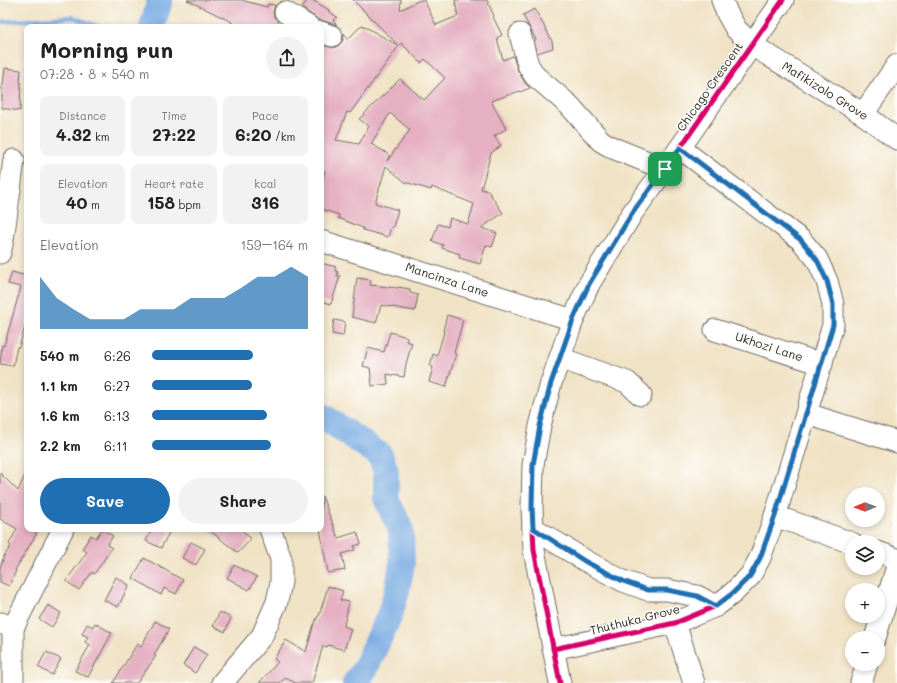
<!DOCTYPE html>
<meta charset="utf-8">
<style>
:root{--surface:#fff;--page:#f2f2f2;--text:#222;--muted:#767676;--accent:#1f6fb2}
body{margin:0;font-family:Mali,sans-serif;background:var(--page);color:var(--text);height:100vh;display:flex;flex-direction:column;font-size:15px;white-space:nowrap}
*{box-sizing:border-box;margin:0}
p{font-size:13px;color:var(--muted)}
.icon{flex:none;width:22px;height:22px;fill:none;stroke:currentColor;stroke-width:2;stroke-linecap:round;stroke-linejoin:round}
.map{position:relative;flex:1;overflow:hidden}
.side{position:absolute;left:24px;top:24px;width:300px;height:508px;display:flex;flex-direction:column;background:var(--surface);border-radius:8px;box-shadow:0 2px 6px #0003}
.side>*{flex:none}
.needle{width:26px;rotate:269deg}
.fabs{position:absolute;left:845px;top:487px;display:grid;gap:8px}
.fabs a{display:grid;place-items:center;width:40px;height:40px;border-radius:50%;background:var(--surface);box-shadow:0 2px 6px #0003;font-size:20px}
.pin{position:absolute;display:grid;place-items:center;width:34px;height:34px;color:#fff;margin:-17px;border-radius:8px;box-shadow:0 2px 6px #0006}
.round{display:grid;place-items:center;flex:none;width:42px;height:42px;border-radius:21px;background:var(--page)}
.headline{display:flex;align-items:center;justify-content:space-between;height:68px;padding:0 16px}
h1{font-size:22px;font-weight:700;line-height:30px}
.metrics{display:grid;grid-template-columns:repeat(3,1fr);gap:6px;height:68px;padding:4px 16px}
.metrics div{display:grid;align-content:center;border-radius:8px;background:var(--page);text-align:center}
.metrics b{font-size:17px;font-weight:700}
.metrics small{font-size:11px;font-weight:400}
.metrics p{font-size:11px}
.chart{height:112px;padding:8px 16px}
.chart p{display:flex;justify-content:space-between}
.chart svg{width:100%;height:72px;margin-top:4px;fill:var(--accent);opacity:.7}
.primary-button{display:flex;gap:8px;margin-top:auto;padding:8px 16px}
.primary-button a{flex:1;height:46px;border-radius:24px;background:var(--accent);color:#fff;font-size:16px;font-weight:700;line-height:46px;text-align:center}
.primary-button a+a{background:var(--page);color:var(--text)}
ul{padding:0 16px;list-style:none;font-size:13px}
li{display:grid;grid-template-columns:64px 48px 1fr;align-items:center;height:30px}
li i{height:10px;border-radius:5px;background:var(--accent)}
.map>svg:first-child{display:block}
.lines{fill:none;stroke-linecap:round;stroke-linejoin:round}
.stream{stroke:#75a9e2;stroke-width:4.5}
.river{stroke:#75a9e2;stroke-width:26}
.building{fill:#e5b0c2;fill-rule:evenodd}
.minor-casing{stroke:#706b61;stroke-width:23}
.minor{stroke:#fff;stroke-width:21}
.cycleway-casing{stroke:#fdfcf7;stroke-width:8}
.cycleway{stroke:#d6006c;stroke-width:5}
.route-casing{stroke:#fff;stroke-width:8}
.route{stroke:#1f6fb2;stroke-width:5}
.labels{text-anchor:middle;stroke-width:3;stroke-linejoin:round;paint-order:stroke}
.street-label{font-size:12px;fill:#2b2b2b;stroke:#fdfcf7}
</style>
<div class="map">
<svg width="897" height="683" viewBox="0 0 897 683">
<rect width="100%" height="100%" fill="#fdfcf7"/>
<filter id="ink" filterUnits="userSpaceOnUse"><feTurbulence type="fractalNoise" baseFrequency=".025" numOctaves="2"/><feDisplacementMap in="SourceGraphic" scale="8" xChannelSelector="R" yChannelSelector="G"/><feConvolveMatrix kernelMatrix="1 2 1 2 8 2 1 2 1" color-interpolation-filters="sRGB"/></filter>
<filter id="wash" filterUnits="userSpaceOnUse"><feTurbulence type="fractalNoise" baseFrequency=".012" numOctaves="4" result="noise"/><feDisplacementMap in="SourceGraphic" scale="16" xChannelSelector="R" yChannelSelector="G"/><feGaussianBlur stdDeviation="0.9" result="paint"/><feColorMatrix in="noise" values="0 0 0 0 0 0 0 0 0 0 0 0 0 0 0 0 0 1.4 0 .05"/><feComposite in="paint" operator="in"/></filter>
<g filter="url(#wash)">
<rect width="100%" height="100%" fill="#f0e2c5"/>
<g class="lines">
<path class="stream" d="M0,22L73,17L100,27"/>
<g class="river">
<path d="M152,27L160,0"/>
<path d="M321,415L380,455L386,471V498L401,530L402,563L397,591L390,614L365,669L355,683"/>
</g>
</g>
<g id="blocks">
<g class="building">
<path d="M187,0H241L267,7L268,4L275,5L273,12L274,17L278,21L277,27H230L232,22Z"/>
<path d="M307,0H312L329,10L328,11L337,17L333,21L337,25L325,21L319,20L302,8Z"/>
<path d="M353,0H401L400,10L420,0H424L436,25L458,16L455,0H487L494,16L493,17L502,35L497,38L503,60L513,56L518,71L525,83L530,88L520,92V91L491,101L506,129L494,136L501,146L491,153L481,189L488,191L503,213L481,228L497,233L492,247L486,245L480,264L459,258L460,254L442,248L443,245L432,241L438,224L448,227L450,218L468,224L474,204L432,187L431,190L405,182L386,166L375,203L398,210L393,227H391L388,237L363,230V228L338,218L339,215L321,209V186L325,171L321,170V45L334,48L339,45L343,40L344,33L348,39L362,25L399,46ZM401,43L421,63L425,59L445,78L424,100L400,79L359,119L369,126L359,144L336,140L347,112L350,113ZM390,113L410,130L387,161L389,156L385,152L371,144Z"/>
<path d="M535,9L552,41L553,48L537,53L534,40H536L523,15Z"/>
<path d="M5,68L21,70L20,82H21L20,111L2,108V85H3Z"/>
<path d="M321,263L336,267L335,271L338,272L337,276H340L331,304L321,301Z"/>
<path d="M12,272L27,276V320L19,347H17L13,366L0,364L2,345L4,346L21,287L8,284Z"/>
<path d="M357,278L371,280L370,285L398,288V287L410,289V293L418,295L415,311L381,305L376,323L352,317Z"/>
<path d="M447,315L463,320L454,353L456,354L446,387L429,382L433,367L430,366L433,354L437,356L444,332L443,331Z"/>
<path d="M334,320L345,322L343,336L332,334Z"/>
<path d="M390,332L407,337L406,341L412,343L406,364L404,377L387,374L388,384L372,386L370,368L363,366L368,348L384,352Z"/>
<path d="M27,470V529H31L37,533L15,570L16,571L9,586L0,582V568L4,556L11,546L9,544L17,529L0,519V473L18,491Z"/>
<path d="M322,496L338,538L357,532L361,544L354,546L355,550L342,554L345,570L328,573L320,529H321Z"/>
<path d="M102,529L113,536L107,545L112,548L94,574L92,572L79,590L66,581L87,552L82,549L91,535L96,538Z"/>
<path d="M152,529H171L161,548L146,541Z"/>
<path d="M208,529H241L251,539L238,553Z"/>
<path d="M191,542L205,549L196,565L182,558Z"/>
<path d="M144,558L183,580L176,594L164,588L161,595L133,578Z"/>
<path d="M234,565L257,577L249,590L227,578Z"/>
<path d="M116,577L129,585L118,607L104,600Z"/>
<path d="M328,586L343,591L340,600L349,602L344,626L351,629L344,650L328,645L327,647L323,646L312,683H296L285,678L280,683H259L278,662L274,659L286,640L306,652L313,627L318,616H319Z"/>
<path d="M48,605L61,613L52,627L39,619Z"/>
<path d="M220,612L231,618L225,632L213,626Z"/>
<path d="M155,621L169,629L154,655L156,656L137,683H113L137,644L141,647Z"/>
<path d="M95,623L112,633L88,677L75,671L90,645L85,642L88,637L82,634L87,624L93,627Z"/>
<path d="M194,647L207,655L195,673L183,665Z"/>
<path d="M46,652L61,659L52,675L38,667Z"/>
</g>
</g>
</g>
<g filter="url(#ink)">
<use href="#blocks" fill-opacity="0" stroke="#706b61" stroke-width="1"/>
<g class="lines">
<g class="minor-casing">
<g id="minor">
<path d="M722,0L727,13L736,29L752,45L863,114L897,139"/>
<path d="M285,12L309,27"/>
<path d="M321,32L332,36"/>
<path d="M520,34L528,65L535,76L569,105L601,141L613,148L665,169"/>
<path d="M863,114L897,65"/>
<path d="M321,241L573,320"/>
<path d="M0,253L3,240L14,160"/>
<path d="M715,330L822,364"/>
<path d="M560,358L627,382L641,395"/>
<path d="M807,414L897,442"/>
<path d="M775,516L852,543"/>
<path d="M533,528L586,561L623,581L648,590H667L697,596L716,606"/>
<path d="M878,552L897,559"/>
<path d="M1,623L13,628V683"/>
<path d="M675,623L694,683"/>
<path d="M13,628L63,529"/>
<path d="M875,638L897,567"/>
<path d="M553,649L675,623L716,606L733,593L750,576L760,558L775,516L833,325V304L827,281L817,259L801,240L680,148"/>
<path d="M222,683L262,636L277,602L281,582V559L270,529"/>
<path d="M560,683L534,550L532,507L533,465L540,426L551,383L573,320L589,284L633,212L680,148L783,0"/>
<path d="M861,683L867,664"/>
</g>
</g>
<use href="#minor" class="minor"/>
<g class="cycleway-casing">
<g id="cycleway">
<path d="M553,649L675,623L716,606L733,593L750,576L760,558L775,516L833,325V304L827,281L817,259L801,240L680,148"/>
<path d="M560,683L534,550L532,507L533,465L540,426L551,383L573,320L589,284L633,212L680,148L783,0"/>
</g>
</g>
<use href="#cycleway" class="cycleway"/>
</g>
</g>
<g class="lines" filter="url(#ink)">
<g class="route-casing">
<path id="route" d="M680,148L801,240L817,260L827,281L833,304V325L775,516L760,558L750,576L733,593L716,606L697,596L667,590H648L623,581L586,562L533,528L532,507L533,465L540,426L551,383L573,320L589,284L633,212Z"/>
</g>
<use href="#route" class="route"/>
</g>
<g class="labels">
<g class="street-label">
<text transform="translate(710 87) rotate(-55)" y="4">Chicago Crescent</text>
<text transform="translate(825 91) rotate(32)" y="4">Mafikizolo Grove</text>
<text transform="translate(447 280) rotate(18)" y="4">Mancinza Lane</text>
<text transform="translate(769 347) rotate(18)" y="4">Ukhozi Lane</text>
<text transform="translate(635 620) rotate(-14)" y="4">Thuthuka Grove</text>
</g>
</g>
</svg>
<div class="fabs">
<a><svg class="needle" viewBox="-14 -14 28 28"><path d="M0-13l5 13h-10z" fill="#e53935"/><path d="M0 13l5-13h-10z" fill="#767676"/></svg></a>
<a><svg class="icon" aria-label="layers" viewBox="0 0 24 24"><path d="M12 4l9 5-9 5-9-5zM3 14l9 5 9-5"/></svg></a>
<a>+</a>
<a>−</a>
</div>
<div class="pin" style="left:665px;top:169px;background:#1e9e55"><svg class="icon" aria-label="arrive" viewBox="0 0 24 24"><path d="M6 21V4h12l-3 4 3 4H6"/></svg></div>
<section class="side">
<div class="headline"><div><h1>Morning run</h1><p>07:28 · 8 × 540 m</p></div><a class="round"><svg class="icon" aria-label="share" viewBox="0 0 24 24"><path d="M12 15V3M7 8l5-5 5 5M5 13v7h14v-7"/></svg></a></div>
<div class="metrics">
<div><p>Distance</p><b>4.32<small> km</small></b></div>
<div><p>Time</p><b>27:22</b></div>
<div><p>Pace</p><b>6:20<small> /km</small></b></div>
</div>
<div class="metrics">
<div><p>Elevation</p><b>40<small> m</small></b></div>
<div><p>Heart rate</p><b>158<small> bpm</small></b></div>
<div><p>kcal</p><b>316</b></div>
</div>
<div class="chart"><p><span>Elevation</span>159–164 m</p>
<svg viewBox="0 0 160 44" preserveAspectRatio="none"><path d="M0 44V12L10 25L20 32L30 38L40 38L50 38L60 32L70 32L80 32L90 25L100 25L110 25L120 19L130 12L140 12L150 6L160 12V44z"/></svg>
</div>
<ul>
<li><b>540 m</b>6:26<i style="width:65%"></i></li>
<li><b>1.1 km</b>6:27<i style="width:64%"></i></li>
<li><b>1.6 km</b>6:13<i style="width:74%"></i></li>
<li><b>2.2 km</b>6:11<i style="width:76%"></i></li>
</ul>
<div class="primary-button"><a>Save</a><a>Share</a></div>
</section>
</div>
